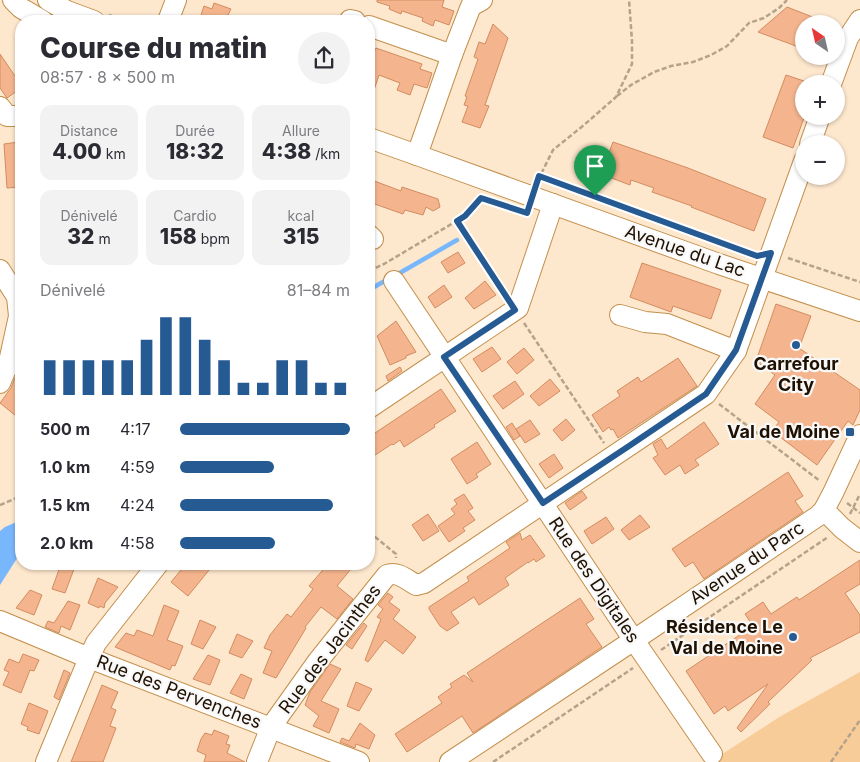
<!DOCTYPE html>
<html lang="fr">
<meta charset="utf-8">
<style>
:root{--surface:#fff;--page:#f2f2f3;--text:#2b2b33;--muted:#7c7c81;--accent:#255a93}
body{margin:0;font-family:Inter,sans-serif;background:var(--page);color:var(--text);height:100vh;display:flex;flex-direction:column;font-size:19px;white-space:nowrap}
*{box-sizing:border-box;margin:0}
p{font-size:16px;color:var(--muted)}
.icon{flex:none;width:28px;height:28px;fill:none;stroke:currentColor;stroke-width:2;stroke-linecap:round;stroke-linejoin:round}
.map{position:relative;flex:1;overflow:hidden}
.details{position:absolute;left:15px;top:15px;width:360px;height:555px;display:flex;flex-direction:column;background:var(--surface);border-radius:20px;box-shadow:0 1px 4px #0004}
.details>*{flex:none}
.needle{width:32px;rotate:326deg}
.tools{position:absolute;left:795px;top:15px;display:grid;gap:10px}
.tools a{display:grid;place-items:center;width:50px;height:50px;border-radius:50%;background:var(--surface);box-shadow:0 1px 4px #0004;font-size:25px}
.pin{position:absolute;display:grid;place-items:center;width:42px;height:42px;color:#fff;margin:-51px -21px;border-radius:50% 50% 50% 0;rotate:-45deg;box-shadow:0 0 5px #0007}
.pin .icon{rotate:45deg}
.round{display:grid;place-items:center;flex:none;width:52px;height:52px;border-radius:26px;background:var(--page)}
.headline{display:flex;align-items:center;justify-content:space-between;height:85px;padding:0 25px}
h1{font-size:28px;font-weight:800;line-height:38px}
.figures{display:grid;grid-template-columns:repeat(3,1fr);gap:8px;height:85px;padding:5px 25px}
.figures div{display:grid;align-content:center;border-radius:12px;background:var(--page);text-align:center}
.figures b{font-size:21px;font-weight:800}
.figures small{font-size:14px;font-weight:400}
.figures p{font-size:14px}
.chart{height:140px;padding:10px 25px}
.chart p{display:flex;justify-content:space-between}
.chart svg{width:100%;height:90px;margin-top:5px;stroke:var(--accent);stroke-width:6}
ul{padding:0 25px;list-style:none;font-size:16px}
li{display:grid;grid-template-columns:80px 60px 1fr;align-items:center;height:38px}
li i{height:12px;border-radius:6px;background:var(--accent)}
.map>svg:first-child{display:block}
.green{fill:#f7cc98}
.water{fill:#79b7fd}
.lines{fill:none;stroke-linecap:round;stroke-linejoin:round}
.stream{stroke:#79b7fd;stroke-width:4.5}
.building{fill:#f4b58e;stroke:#d38c60}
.minor-casing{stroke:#c38f4c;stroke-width:22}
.path{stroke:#b5a28b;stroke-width:2.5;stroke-dasharray:5 2.5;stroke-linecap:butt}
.minor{stroke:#fff;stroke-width:20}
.route-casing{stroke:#fff;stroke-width:10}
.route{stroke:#255a93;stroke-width:6}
.poi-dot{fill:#255a93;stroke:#f8f8f8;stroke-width:2}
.labels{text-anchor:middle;stroke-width:4.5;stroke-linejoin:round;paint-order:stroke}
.street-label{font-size:18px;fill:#1f1000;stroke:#f8f8f8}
.poi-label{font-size:18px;font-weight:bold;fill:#1f1000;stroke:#f8f8f8;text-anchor:end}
</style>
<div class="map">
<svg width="860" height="762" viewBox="0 0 860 762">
<rect width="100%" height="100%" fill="#fde7cd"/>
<path class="green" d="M860,672V762H710L781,716Z"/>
<path class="water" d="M21,520V552L0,585V531L5,527Z"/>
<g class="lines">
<g class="stream">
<path d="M398,274L457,240"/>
<path d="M369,290L388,279"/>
</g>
</g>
<g class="building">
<path d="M377,0H444L442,7L454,11L449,25L435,20L433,26L422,21L423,18L402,11L401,14L389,9L390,6L377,2Z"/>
<path d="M214,3L231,9L228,15L241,20V21H199L204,6L212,9Z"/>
<path d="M787,7L828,23V24H804V49L758,32Z"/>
<path d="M493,24L508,38L485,105L489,106L480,128L462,122L468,106L464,105L467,97L465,96L478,59L474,57L479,42L485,44Z"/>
<path d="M376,48L422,64L420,69L432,73L427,88L414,84L410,95L397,90L400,83L379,75L371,99H369V50L374,52Z"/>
<path d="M0,54L15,76L21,79V88L7,98L0,88Z"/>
<path d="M786,75L804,81V118L793,148L763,137Z"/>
<path d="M19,142V146H21V187L7,188L4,144Z"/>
<path d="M613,142L688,168L766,199L754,231L691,207L692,206L652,192L654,188L631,180L630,185L601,174Z"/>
<path d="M369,179L401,191L402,187L438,199L440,207L433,211L426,207L423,215L405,210L403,214L369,202Z"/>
<path d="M458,252L465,263L448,273L441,262Z"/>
<path d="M642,263L721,290L711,319L673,306L671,312L630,297Z"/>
<path d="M485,281L496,295L474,309L465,298Z"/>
<path d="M444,285L452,297L435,308L428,297Z"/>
<path d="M776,304L811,316L799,348L860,390V410L853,425L848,421L817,465L772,431L779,422L755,404L775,375L756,361Z"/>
<path d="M396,321L416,352L406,356V358L390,365L377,336Z"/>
<path d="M492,347L501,359L482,372L473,359Z"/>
<path d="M524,348L534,360L517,374L507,362Z"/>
<path d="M678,358L697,386L618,438L613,429L611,430L609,427L603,432L592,415L620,396L617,391L638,377L641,382Z"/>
<path d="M21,362V420L0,403L11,388Z"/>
<path d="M400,367L402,371L388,381L386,376Z"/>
<path d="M550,379L560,391L539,406L530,396Z"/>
<path d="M515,381L524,394L503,409L493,396Z"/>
<path d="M441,389L456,411L434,425L435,427L404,447L400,440L393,445L392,444L369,459V437Z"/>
<path d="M566,419L575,430L562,441L553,430Z"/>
<path d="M530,420L540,434L525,443L516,429Z"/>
<path d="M704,422L719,444L695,460L699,465L685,474L680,465L665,475L653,458L658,455L653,444L661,439L667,449Z"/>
<path d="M512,423L520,436L514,440L506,427Z"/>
<path d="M477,442L491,464L476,474L478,477L467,484L451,459Z"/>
<path d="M554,454L563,468L549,478L539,464Z"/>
<path d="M788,472L803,496L795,501L803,512L704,579L693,562L685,567L672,549Z"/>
<path d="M582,491L587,498L570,510L565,503Z"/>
<path d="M464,494L473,508L468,511L475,520L463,528L465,531L449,542L438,526L455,514L451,509L457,504L454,500Z"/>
<path d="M428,514L439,531L423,541L412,525Z"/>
<path d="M640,515L650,527L629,540L621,530Z"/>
<path d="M606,517L614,529L592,544L584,531Z"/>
<path d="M520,533L522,540L530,535L545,556L536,562L534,559L528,563V562L505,578L509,585L479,605L474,597L451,612L459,623L447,631L440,626L429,609V607L469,581L467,577L510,548L506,542Z"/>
<path d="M860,560V584L845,593L860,615V632L810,658L812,660L768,702L770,704L741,732L737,728L768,684L728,711L725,706L714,714L686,671L753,626L745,614L763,602L771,614L797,597L799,600Z"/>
<path d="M61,564L74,569L65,593L52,589Z"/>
<path d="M186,564H214L188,596L171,582Z"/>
<path d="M328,564H355L337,586L353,599L337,619L321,607L305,627L306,628L276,678L263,673L272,651L264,648L270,635L287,614L291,617L313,589L309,586Z"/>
<path d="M98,578L118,587L105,603L104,608L100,606L99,608L88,603Z"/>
<path d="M30,590L42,595L34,615L16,608Z"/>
<path d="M388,593L393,597L389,602L400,610L393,619L416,637L403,654L385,640L368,662L365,660L381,619L377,617L383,609L378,605Z"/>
<path d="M580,598L594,619L586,624L602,647L473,733L462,716L407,752L395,734L442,703L438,697L452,687L450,684L464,675L473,682L467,673Z"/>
<path d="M68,601L80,605L70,630L61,626L59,633L45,627L48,621L54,623Z"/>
<path d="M164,605L179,611L167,640L183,646L175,666L172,665L170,670L115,647L126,633L134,636L137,630L153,636Z"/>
<path d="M200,620L216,627L203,649L191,644Z"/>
<path d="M364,623L367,626L352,649L346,645Z"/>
<path d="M237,634L253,641L242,658L229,653Z"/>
<path d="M23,654L39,660L34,671L30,670L21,693L3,685L9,672L4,670L9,659L19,663Z"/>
<path d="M208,655L220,660L210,685L193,679Z"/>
<path d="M330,664L341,669L321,701L339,709L329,733L313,726L319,716L305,705L310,692Z"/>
<path d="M64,670L70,673L59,700L54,697Z"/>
<path d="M241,674L252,679L244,699L230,693Z"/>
<path d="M356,682L372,689L359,711L347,706Z"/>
<path d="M102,685L118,692L111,708L116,710L110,726L116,728L103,762H71Z"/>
<path d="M29,703L48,711L39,734L27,730L28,727L21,724Z"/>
<path d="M360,723L375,735L369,749L356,744L355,748L340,742L342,738L349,741Z"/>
<path d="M214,730L229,736L226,744L230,745L227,753L245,762H204L206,755L197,751L201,739L205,733L212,735Z"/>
</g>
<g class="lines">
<g class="minor-casing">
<g id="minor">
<path d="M13,0L21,8L43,21"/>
<path d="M48,0L67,11L94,21"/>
<path d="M350,20L355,21"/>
<path d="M168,21L176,0"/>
<path d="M369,26L452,55"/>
<path d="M831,84L848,38L860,20"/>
<path d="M0,107L7,116H21"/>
<path d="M369,138L417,155L719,264L860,311"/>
<path d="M810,144L820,116"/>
<path d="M417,155L452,55L471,6L482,0"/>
<path d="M369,235L373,239"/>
<path d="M0,270L17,297L19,316L9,362L0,383"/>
<path d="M394,281L629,633L712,754"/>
<path d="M620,315L645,322L667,324L736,351"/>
<path d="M369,408L518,308L553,204"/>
<path d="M824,510L842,528L860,542"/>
<path d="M0,621L89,658L359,762"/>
<path d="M46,762L89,658L96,643L158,564"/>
<path d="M257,762L271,727L318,661L387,575C398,571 407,580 416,585L424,583L706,394L736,351L804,161"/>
<path d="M450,762L634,640L818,516L824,510L833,493L860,435"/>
</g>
</g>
<g class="path">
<path d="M109,15L125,21"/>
<path d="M617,96L631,85L654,72L671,66L693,62L711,55L727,46L749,23L764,18L779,8L787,0"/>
<path d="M539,176L754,254"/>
<path d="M538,180L553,150L584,125L616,97L632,64V41L629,0"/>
<path d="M457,221L504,293"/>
<path d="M788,258L860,282"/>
<path d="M369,271L384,264L465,216L481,197L484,198"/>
<path d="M524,323L604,443"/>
<path d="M719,404L820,481"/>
<path d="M847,503L860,513"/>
<path d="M0,505L21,496"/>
<path d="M850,514L860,494"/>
<path d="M369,532L396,554V558"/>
<path d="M661,650L828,537"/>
<path d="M493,762L633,668"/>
<path d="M831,762L860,720"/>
</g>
<use href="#minor" class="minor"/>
</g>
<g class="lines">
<g class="route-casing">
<path id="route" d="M539,176L757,256L771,253L736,350L706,394L629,446L543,503L444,357L515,310L457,221L465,216L481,198L527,213Z"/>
</g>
<use href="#route" class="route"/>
</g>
<g class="poi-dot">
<circle cx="796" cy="345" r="5"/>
<rect x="845" y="427" width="10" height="10" rx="2.5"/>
<circle cx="793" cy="637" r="5"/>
</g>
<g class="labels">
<g class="street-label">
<text transform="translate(685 251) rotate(19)" y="6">Avenue du Lac</text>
<text transform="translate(747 563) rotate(-34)" y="6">Avenue du Parc</text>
<text transform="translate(594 580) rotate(56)" y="6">Rue des Digitales</text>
<text transform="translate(330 649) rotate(-53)" y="6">Rue des Jacinthes</text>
<text transform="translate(179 692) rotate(21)" y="6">Rue des Pervenches</text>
</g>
<g class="poi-label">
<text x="796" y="370" text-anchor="middle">Carrefour<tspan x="796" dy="21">City</tspan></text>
<text x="840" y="438">Val de Moine</text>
<text x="783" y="633">Résidence Le<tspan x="783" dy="21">Val de Moine</tspan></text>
</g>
</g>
</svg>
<div class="tools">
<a><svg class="needle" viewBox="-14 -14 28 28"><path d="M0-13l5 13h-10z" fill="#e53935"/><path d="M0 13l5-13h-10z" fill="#7c7c81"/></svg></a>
<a>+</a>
<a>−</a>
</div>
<div class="pin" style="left:595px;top:196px;background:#1e9e55"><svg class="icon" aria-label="arrive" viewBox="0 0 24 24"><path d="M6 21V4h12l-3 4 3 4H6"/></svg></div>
<section class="details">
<div class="headline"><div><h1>Course du matin</h1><p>08:57 · 8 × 500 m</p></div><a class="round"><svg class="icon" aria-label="share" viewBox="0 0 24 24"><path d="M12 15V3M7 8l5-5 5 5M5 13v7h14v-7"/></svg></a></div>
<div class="figures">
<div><p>Distance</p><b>4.00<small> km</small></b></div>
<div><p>Durée</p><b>18:32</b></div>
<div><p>Allure</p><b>4:38<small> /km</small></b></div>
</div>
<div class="figures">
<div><p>Dénivelé</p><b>32<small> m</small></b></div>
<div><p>Cardio</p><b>158<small> bpm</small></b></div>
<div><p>kcal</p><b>315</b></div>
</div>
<div class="chart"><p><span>Dénivelé</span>81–84 m</p>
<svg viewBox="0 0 160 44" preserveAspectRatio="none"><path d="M5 44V27M15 44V27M25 44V27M35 44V27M45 44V27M55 44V17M65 44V6M75 44V6M85 44V17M95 44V27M105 44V38M115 44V38M125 44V27M135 44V27M145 44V38M155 44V38"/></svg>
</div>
<ul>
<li><b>500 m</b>4:17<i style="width:100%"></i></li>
<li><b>1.0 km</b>4:59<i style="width:55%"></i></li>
<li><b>1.5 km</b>4:24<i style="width:90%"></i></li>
<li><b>2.0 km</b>4:58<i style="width:56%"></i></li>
</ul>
</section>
</div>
